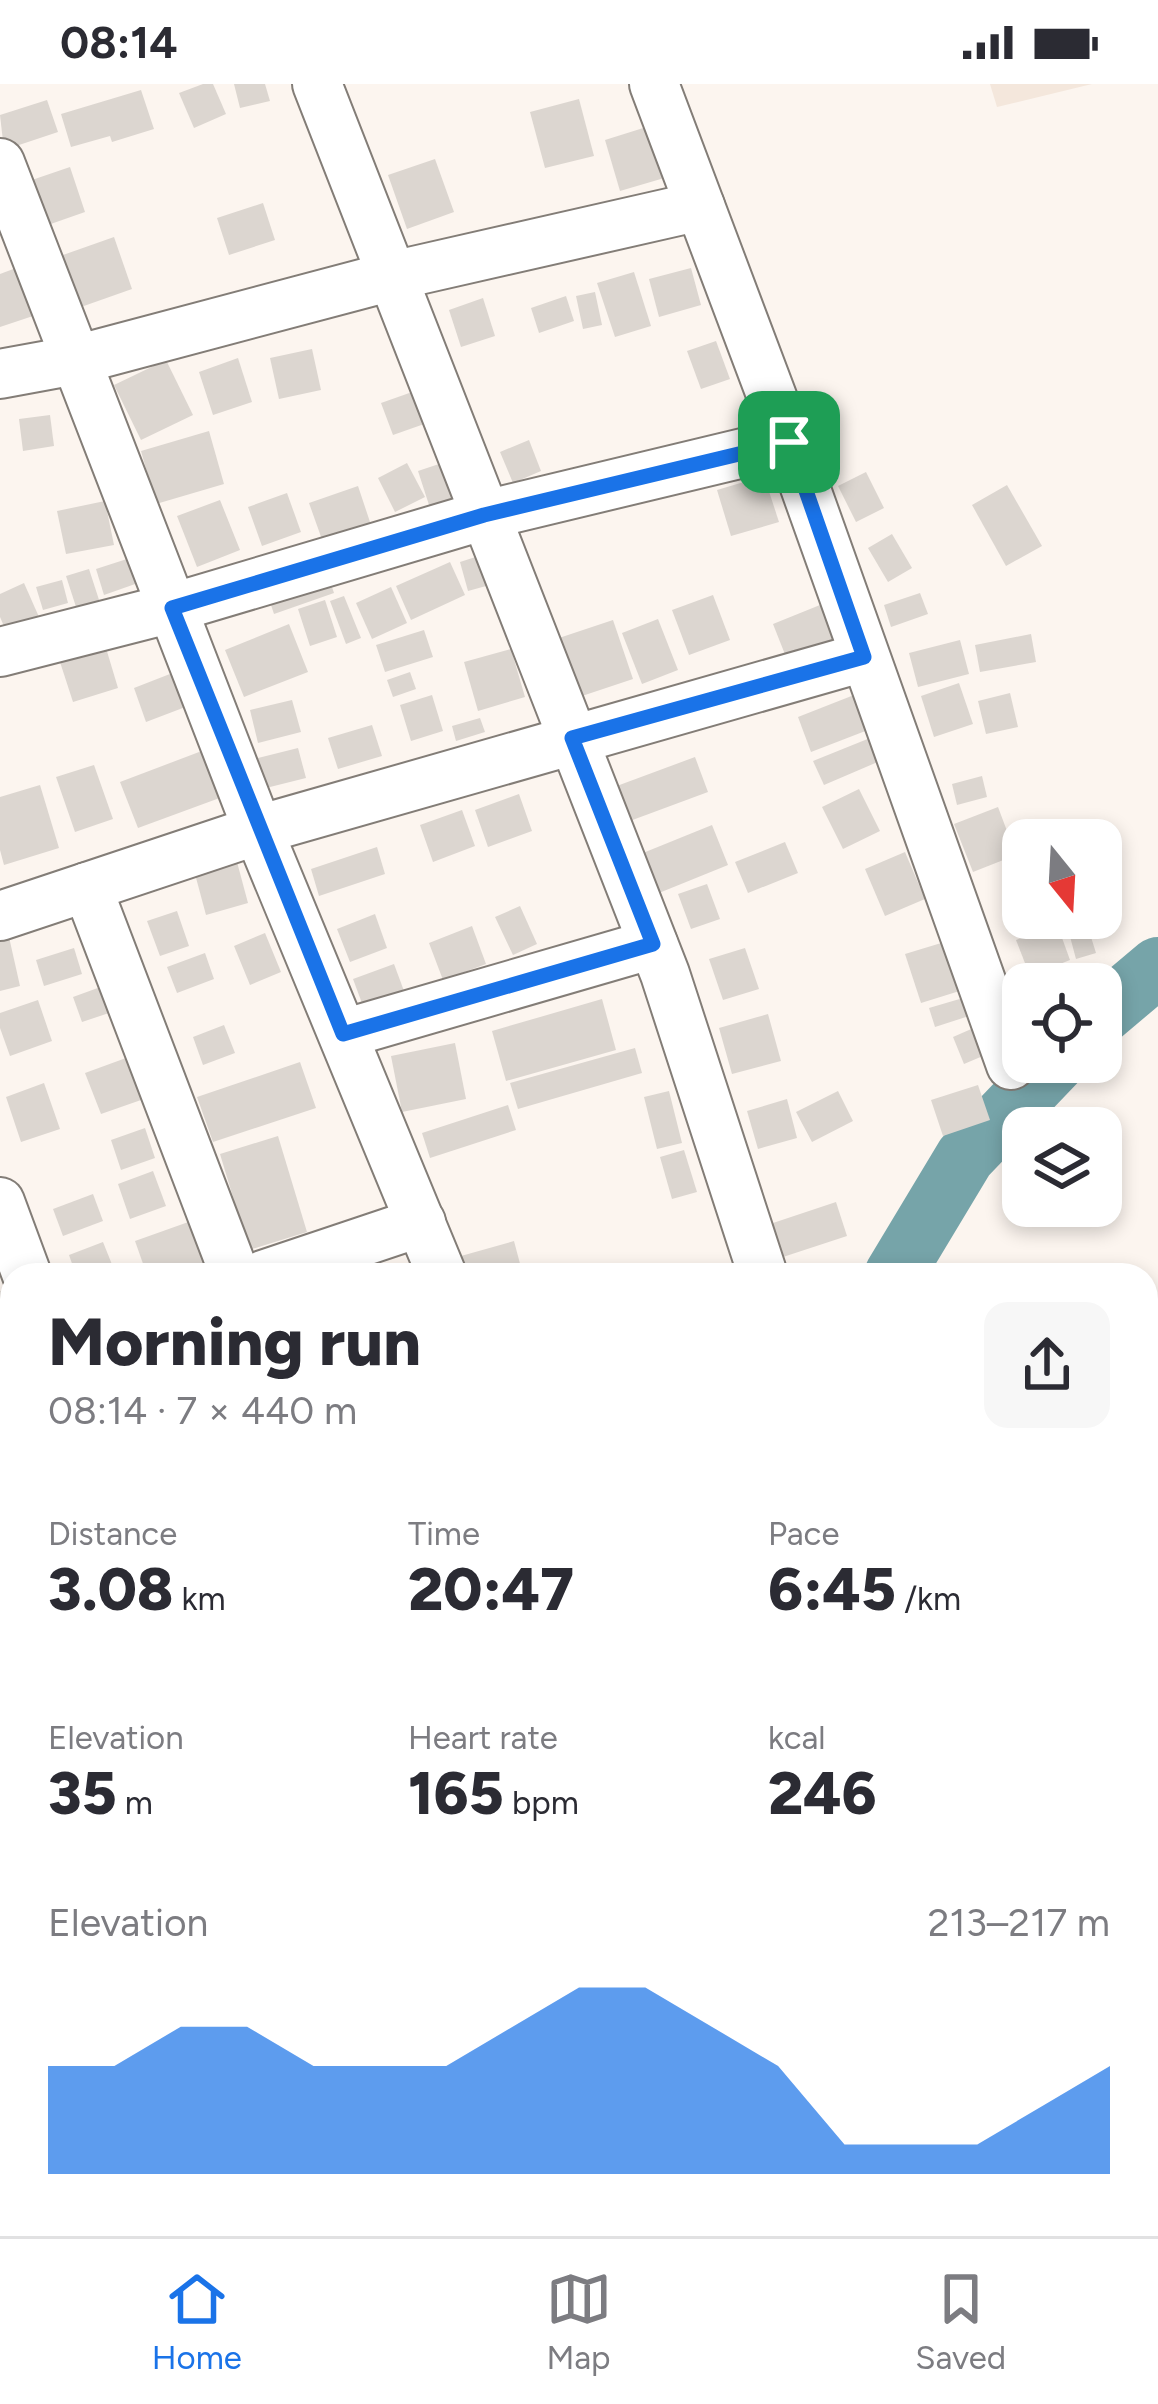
<!DOCTYPE html>
<meta charset="utf-8">
<style>
:root{--surface:#fff;--page:#f7f7f7;--text:#2b2b33;--muted:#7c7c81;--line:#e1e1e2;--accent:#1a73e8}
body{margin:0;font-family:Figtree,sans-serif;background:var(--page);color:var(--text);height:100vh;display:flex;flex-direction:column;font-size:45px;white-space:nowrap}
*{box-sizing:border-box;margin:0}
p{font-size:39px;color:var(--muted)}
.icon{flex:none;width:66px;height:66px;fill:none;stroke:currentColor;stroke-width:2;stroke-linecap:round;stroke-linejoin:round}
.map{position:relative;flex:1;overflow:hidden}
.side{position:absolute;left:0px;top:1179px;width:1158px;height:975px;display:flex;flex-direction:column;background:var(--surface);border-radius:36px 36px 0 0;box-shadow:0 6px 18px #0003}
.side>*{flex:none}
.needle{width:78px;rotate:162deg}
.buttons{position:absolute;left:1002px;top:735px;display:grid;gap:24px}
.buttons a{display:grid;place-items:center;width:120px;height:120px;border-radius:24px;background:var(--surface);box-shadow:0 6px 18px #0003;font-size:60px}
.pin{position:absolute;display:grid;place-items:center;width:102px;height:102px;color:#fff;margin:-51px;border-radius:24px;box-shadow:0 6px 18px #0006}
.round{display:grid;place-items:center;flex:none;width:126px;height:126px;border-radius:24px;background:var(--page)}
.head{display:flex;align-items:center;justify-content:space-between;height:204px;padding:0 48px}
h1{font-size:66px;font-weight:800;line-height:90px}
.stats{display:grid;grid-template-columns:repeat(3,1fr);gap:18px;height:204px;padding:12px 48px}
.stats div{display:grid;align-content:center}
.stats b{font-size:60px;font-weight:800}
.stats small{font-size:33px;font-weight:400}
.stats p{font-size:33px}
.chart{height:336px;padding:24px 48px}
.chart p{display:flex;justify-content:space-between}
.chart svg{width:100%;height:216px;margin-top:12px;fill:var(--accent);opacity:.7}
.status{display:flex;justify-content:space-between;align-items:center;height:84px;padding:0 60px;background:var(--surface);direction:ltr}
.status svg{height:33px;fill:currentColor}
.tabs{display:flex;justify-content:space-around;align-items:center;height:168px;border-top:3px solid var(--line);background:var(--surface);font-size:33px;color:var(--muted)}
.tabs a{display:grid;justify-items:center;gap:6px}
.tabs .on{color:var(--accent)}
.map>svg:first-child{display:block}
.built{fill:#f4e7dc}
.lines{fill:none;stroke-linecap:round;stroke-linejoin:round}
.river{stroke:#76a4a9;stroke-width:60}
.building{fill:#dcd6d0}
.minor-casing{stroke:#837d77;stroke-width:52}
.minor{stroke:#fff;stroke-width:48}
.route-casing{stroke:#fff;stroke-width:24}
.route{stroke:#1a73e8;stroke-width:15}
</style>
<div class="status"><b>08:14</b><svg viewBox="0 0 49 12"><path d="M0 12V9h3v3zM5 12V6h3v6zM10 12V3h3v9zM15 12V0h3v12zM26 1h20v11H26zM47 4h2v5h-2z"/></svg></div>
<div class="map">
<svg width="1158" height="2152" viewBox="0 0 1158 2152">
<rect width="100%" height="100%" fill="#fcf5ef"/>
<path class="built" d="M990,0H1092L997,23Z"/>
<g class="lines">
<g class="river">
<path d="M1101,931L1158,883"/>
<path d="M894,1191L965,1073L1056,978"/>
<path d="M0,1763L12,1767"/>
</g>
</g>
<g class="building">
<path d="M203,0H213L226,30L194,44L179,9Z"/>
<path d="M234,0H265L270,17L240,24Z"/>
<path d="M141,6L154,45L112,58L110,52L71,63L61,30Z"/>
<path d="M579,15L594,72L545,84L530,28Z"/>
<path d="M47,16L58,48L4,66L0,31Z"/>
<path d="M656,40L671,92L620,107L605,56Z"/>
<path d="M435,75L454,128L407,145L388,91Z"/>
<path d="M70,83L85,128L45,142L29,97Z"/>
<path d="M263,119L275,156L229,171L217,134Z"/>
<path d="M114,153L132,205L81,223L63,171Z"/>
<path d="M16,184L33,232L0,243V190Z"/>
<path d="M691,184L701,221L659,233L649,195Z"/>
<path d="M634,188L651,242L615,253L597,199Z"/>
<path d="M595,208L602,241L583,245L576,212Z"/>
<path d="M566,212L574,237L539,249L531,224Z"/>
<path d="M483,214L495,252L461,263L449,226Z"/>
<path d="M716,257L730,295L701,305L687,267Z"/>
<path d="M312,265L321,306L279,315L270,274Z"/>
<path d="M238,274L252,318L213,331L199,288Z"/>
<path d="M166,276L193,331L141,356L114,301Z"/>
<path d="M415,307L427,339L393,351L381,319Z"/>
<path d="M50,331L54,362L23,367L19,335Z"/>
<path d="M209,347L224,400L156,420L141,367Z"/>
<path d="M529,356L541,387L513,399L500,368Z"/>
<path d="M457,374L470,410L430,424L418,387Z"/>
<path d="M407,379L425,413L395,428L378,394Z"/>
<path d="M866,388L884,424L856,438L838,402Z"/>
<path d="M764,392L779,438L731,452L717,406Z"/>
<path d="M1007,401L1042,462L1006,482L972,421Z"/>
<path d="M358,402L373,447L325,464L309,419Z"/>
<path d="M287,409L301,448L262,462L248,423Z"/>
<path d="M220,416L240,466L197,483L177,432Z"/>
<path d="M105,417L114,461L66,470L57,427Z"/>
<path d="M892,450L912,484L888,498L868,464Z"/>
<path d="M488,469L497,499L468,507L460,478Z"/>
<path d="M321,471L334,509L274,530L261,491Z"/>
<path d="M130,474L138,499L104,511L96,485Z"/>
<path d="M450,478L465,511L411,536L396,502Z"/>
<path d="M89,485L101,522L78,529L66,492Z"/>
<path d="M62,496L68,519L43,526L36,503Z"/>
<path d="M24,499L39,533L6,547L0,533V510Z"/>
<path d="M391,503L407,539L372,555L356,519Z"/>
<path d="M920,509L928,530L891,543L884,521Z"/>
<path d="M713,511L730,556L689,571L672,526Z"/>
<path d="M344,512L361,554L346,560L330,517Z"/>
<path d="M325,516L337,553L310,562L298,525Z"/>
<path d="M820,521L835,558L788,578L773,540Z"/>
<path d="M658,535L678,586L642,600L622,549Z"/>
<path d="M613,536L633,595L576,614L556,555Z"/>
<path d="M289,540L308,588L244,613L225,566Z"/>
<path d="M424,546L433,573L385,588L376,561Z"/>
<path d="M1031,550L1036,578L980,588L975,561Z"/>
<path d="M960,556L969,590L918,603L909,569Z"/>
<path d="M106,564L118,604L73,618L60,578Z"/>
<path d="M511,565L525,613L478,627L464,578Z"/>
<path d="M175,588L188,622L146,638L134,604Z"/>
<path d="M410,588L416,605L393,613L387,596Z"/>
<path d="M959,599L973,640L934,653L921,612Z"/>
<path d="M1010,609L1018,643L986,650L978,617Z"/>
<path d="M432,611L443,647L411,657L400,621Z"/>
<path d="M854,611L868,646L811,668L798,633Z"/>
<path d="M292,616L301,648L258,659L250,626Z"/>
<path d="M480,634L485,648L456,657L452,642Z"/>
<path d="M372,641L382,672L338,685L328,654Z"/>
<path d="M870,654L880,677L824,701L813,677Z"/>
<path d="M298,664L306,694L266,704L258,674Z"/>
<path d="M207,665L225,712L138,744L120,698Z"/>
<path d="M695,673L708,708L619,741L606,706Z"/>
<path d="M94,681L113,735L75,748L56,693Z"/>
<path d="M982,692L987,713L957,721L952,700Z"/>
<path d="M40,701L59,764L4,781L0,766V713Z"/>
<path d="M859,705L880,747L843,765L822,723Z"/>
<path d="M519,710L532,747L488,763L475,726Z"/>
<path d="M998,723L1016,771L973,788L954,740Z"/>
<path d="M462,726L475,762L433,778L420,741Z"/>
<path d="M712,741L728,781L654,811L638,771Z"/>
<path d="M785,758L798,789L748,809L735,778Z"/>
<path d="M377,763L385,790L319,812L311,785Z"/>
<path d="M905,768L925,815L885,832L865,785Z"/>
<path d="M237,778L248,819L206,831L195,790Z"/>
<path d="M707,800L720,835L691,845L678,810Z"/>
<path d="M520,822L537,860L513,871L495,833Z"/>
<path d="M177,827L189,862L160,872L147,837Z"/>
<path d="M375,830L387,864L350,878L337,845Z"/>
<path d="M1057,840L1070,876L1030,892L1016,856Z"/>
<path d="M1087,840L1096,869L1076,875L1068,845Z"/>
<path d="M472,842L486,880L443,896L429,859Z"/>
<path d="M265,849L281,888L250,901L234,862Z"/>
<path d="M9,853L20,902L0,907V855Z"/>
<path d="M951,856L966,905L921,919L905,870Z"/>
<path d="M74,864L82,890L44,902L36,876Z"/>
<path d="M745,864L759,905L723,916L709,875Z"/>
<path d="M205,869L214,895L177,909L167,883Z"/>
<path d="M394,880L404,907L363,922L353,895Z"/>
<path d="M1076,885L1081,900H1032V899Z"/>
<path d="M106,901L115,927L82,938L73,913Z"/>
<path d="M963,914L969,932L935,943L929,924Z"/>
<path d="M602,915L616,966L506,997L492,947Z"/>
<path d="M38,916L52,957L10,972L0,944V929Z"/>
<path d="M768,930L781,977L732,990L719,944Z"/>
<path d="M985,939L997,966L964,980L953,953Z"/>
<path d="M224,941L235,969L203,981L193,953Z"/>
<path d="M455,959L466,1015L402,1028L391,972Z"/>
<path d="M635,964L642,989L518,1025L510,999Z"/>
<path d="M126,974L141,1016L101,1030L85,989Z"/>
<path d="M300,978L316,1024L213,1058L197,1013Z"/>
<path d="M44,999L60,1045L21,1058L6,1013Z"/>
<path d="M978,1001L990,1036L943,1052L931,1016Z"/>
<path d="M669,1007L682,1059L657,1065L644,1013Z"/>
<path d="M838,1007L853,1037L812,1058L796,1028Z"/>
<path d="M787,1015L797,1054L758,1065L747,1027Z"/>
<path d="M508,1021L516,1046L430,1074L422,1049Z"/>
<path d="M145,1044L155,1074L121,1086L111,1056Z"/>
<path d="M278,1052L307,1148L249,1166L220,1070Z"/>
<path d="M684,1066L697,1108L672,1115L660,1073Z"/>
<path d="M153,1087L166,1122L130,1135L118,1100Z"/>
<path d="M93,1110L103,1137L63,1152L53,1125Z"/>
<path d="M836,1118L847,1152L783,1173L773,1139Z"/>
<path d="M194,1136L209,1180L177,1191H147L135,1157Z"/>
<path d="M514,1157L523,1191H466L461,1172Z"/>
<path d="M103,1158L113,1183L91,1191H76L69,1171Z"/>
<path d="M742,1178L746,1191H705V1190Z"/>
<path d="M391,1180L395,1191H364V1190Z"/>
<path d="M8,1205L12,1245L0,1248V1207Z"/>
<path d="M12,1301V1355L0,1359V1305Z"/>
</g>
<g class="lines">
<g class="minor-casing">
<g id="minor">
<path d="M317,0L665,890L763,1191"/>
<path d="M654,0L789,358L1011,981"/>
<path d="M0,79L258,746L442,1191"/>
<path d="M0,290L76,276L392,192L700,122"/>
<path d="M0,568L172,524L485,431L789,358"/>
<path d="M87,803L235,1191"/>
<path d="M0,832L258,746L864,573"/>
<path d="M343,950L653,860"/>
<path d="M0,1118L27,1191"/>
<path d="M263,1191L421,1138"/>
<path d="M0,1278L12,1274"/>
</g>
</g>
<use href="#minor" class="minor"/>
</g>
<g class="lines">
<g class="route-casing">
<path id="route" d="M789,358L864,573L572,654L653,860L343,950L172,524L484,431Z"/>
</g>
<use href="#route" class="route"/>
</g>
</svg>
<div class="buttons">
<a><svg class="needle" viewBox="-14 -14 28 28"><path d="M0-13l5 13h-10z" fill="#e53935"/><path d="M0 13l5-13h-10z" fill="#7c7c81"/></svg></a>
<a><svg class="icon" aria-label="locate" viewBox="0 0 24 24"><circle cx="12" cy="12" r="6"/><path d="M12 2v4M12 18v4M2 12h4M18 12h4"/></svg></a>
<a><svg class="icon" aria-label="layers" viewBox="0 0 24 24"><path d="M12 4l9 5-9 5-9-5zM3 14l9 5 9-5"/></svg></a>
</div>
<div class="pin" style="left:789px;top:358px;background:#1e9e55"><svg class="icon" aria-label="arrive" viewBox="0 0 24 24"><path d="M6 21V4h12l-3 4 3 4H6"/></svg></div>
<section class="side">
<div class="head"><div><h1>Morning run</h1><p>08:14 · 7 × 440 m</p></div><a class="round"><svg class="icon" aria-label="share" viewBox="0 0 24 24"><path d="M12 15V3M7 8l5-5 5 5M5 13v7h14v-7"/></svg></a></div>
<div class="stats">
<div><p>Distance</p><b>3.08<small> km</small></b></div>
<div><p>Time</p><b>20:47</b></div>
<div><p>Pace</p><b>6:45<small> /km</small></b></div>
</div>
<div class="stats">
<div><p>Elevation</p><b>35<small> m</small></b></div>
<div><p>Heart rate</p><b>165<small> bpm</small></b></div>
<div><p>kcal</p><b>246</b></div>
</div>
<div class="chart"><p><span>Elevation</span>213–217 m</p>
<svg viewBox="0 0 160 44" preserveAspectRatio="none"><path d="M0 44V22L10 22L20 14L30 14L40 22L50 22L60 22L70 14L80 6L90 6L100 14L110 22L120 38L130 38L140 38L150 30L160 22V44z"/></svg>
</div>
</section>
</div>
<nav class="tabs">
<a class="on"><svg class="icon" aria-label="home" viewBox="0 0 24 24"><path d="M3 11l9-7 9 7M6 9v11h12V9"/></svg>Home</a>
<a><svg class="icon" aria-label="map" viewBox="0 0 24 24"><path d="M3 6l6-2 6 2 6-2v14l-6 2-6-2-6 2zM9 4v14M15 6v14"/></svg>Map</a>
<a><svg class="icon" aria-label="saved" viewBox="0 0 24 24"><path d="M7 4h10v16l-5-4-5 4z"/></svg>Saved</a>
</nav>
